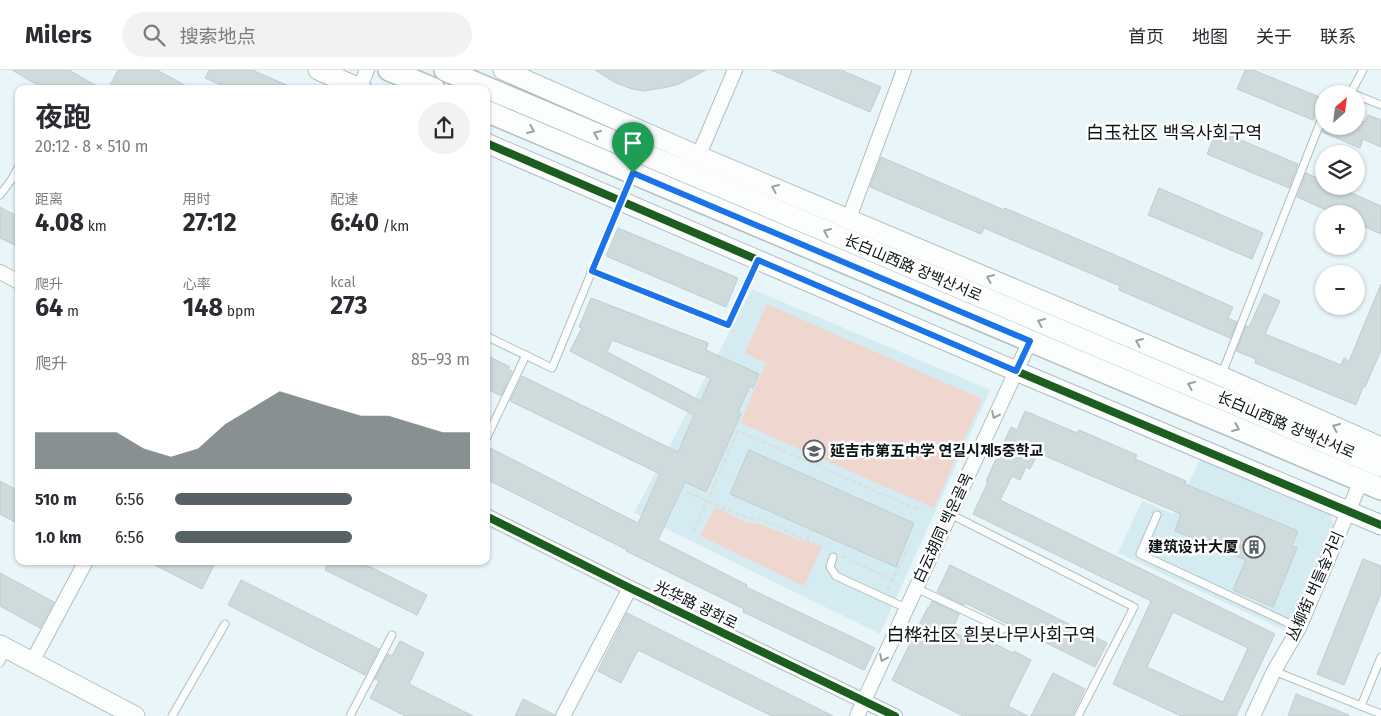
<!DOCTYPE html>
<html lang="zh">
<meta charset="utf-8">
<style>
:root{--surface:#fff;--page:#f2f2f3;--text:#2b2b33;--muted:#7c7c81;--line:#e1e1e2;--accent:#586265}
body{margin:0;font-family:"Fira Sans","Noto Sans SC","Noto Sans KR",sans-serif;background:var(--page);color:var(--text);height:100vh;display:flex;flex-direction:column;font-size:19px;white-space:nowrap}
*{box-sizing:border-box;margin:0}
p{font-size:16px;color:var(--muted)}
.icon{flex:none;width:28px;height:28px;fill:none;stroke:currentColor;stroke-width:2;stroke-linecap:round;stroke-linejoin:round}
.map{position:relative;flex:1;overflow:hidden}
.sheet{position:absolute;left:15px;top:15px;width:475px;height:480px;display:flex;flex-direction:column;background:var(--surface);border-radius:10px;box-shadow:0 1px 4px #0004}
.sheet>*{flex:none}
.needle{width:32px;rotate:28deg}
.tools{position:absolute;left:1315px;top:15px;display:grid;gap:10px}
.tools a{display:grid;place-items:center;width:50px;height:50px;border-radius:50%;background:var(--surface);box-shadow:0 1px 4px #0004;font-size:25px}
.pin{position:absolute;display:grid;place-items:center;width:42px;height:42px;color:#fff;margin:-51px -21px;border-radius:50% 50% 50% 0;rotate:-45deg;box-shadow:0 0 5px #0007}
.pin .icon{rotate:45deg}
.round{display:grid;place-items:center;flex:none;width:52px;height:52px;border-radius:26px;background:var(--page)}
.summary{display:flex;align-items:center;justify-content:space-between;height:85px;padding:0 20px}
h1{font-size:28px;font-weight:700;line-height:38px}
.stats{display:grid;grid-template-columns:repeat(3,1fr);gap:8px;height:85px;padding:5px 20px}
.stats div{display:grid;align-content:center}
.stats b{font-size:25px;font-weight:700}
.stats small{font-size:14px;font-weight:400}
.stats p{font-size:14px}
.chart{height:140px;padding:10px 20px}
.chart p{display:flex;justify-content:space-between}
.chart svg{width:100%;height:90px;margin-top:5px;fill:var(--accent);opacity:.7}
ul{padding:0 20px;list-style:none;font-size:16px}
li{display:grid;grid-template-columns:80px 60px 1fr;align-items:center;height:38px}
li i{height:12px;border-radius:6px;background:var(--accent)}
header{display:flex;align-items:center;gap:30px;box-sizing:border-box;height:70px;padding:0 25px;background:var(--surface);border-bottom:1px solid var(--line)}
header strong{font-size:24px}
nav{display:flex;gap:28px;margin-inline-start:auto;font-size:18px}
.search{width:350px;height:45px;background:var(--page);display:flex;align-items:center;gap:12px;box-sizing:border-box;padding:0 18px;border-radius:28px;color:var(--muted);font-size:19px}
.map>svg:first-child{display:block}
.built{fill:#d4ecf1}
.green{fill:#efd7d0}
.building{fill:#cfdadd;stroke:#c1ccce;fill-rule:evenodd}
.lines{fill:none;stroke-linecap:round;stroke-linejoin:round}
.lane-casing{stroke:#b3bdbf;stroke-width:9}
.street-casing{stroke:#b3bdbf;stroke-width:16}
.secondary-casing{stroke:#b3bdbf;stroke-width:21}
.primary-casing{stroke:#b3bdbf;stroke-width:24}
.path{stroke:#dbdfe0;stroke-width:2.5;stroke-dasharray:5 2.5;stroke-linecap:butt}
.lane{stroke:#fcfefe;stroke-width:7}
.street{stroke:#fcfefe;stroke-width:14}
.secondary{stroke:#fcfefe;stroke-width:19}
.primary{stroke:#fcfefe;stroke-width:21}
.cycleway-casing{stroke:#fff;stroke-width:11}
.cycleway{stroke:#1b5e20;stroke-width:8}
.oneway{stroke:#9ca0a1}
.route-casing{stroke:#fff;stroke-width:10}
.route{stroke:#1a73e8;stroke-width:6}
.labels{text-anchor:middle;stroke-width:5;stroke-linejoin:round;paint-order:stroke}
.street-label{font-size:15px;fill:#0b1315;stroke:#fff}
.poi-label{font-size:15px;font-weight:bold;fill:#0b1315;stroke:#fff;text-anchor:start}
.quarter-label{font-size:18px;fill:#0b1315;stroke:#fff}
</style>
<header>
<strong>Milers</strong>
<div class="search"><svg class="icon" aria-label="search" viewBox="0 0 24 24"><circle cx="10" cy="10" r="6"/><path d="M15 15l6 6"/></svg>搜索地点</div>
<nav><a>首页</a><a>地图</a><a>关于</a><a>联系</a></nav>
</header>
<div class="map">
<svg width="1381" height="646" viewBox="0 0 1381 646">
<rect width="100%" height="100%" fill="#e8f6f9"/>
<g class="built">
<path d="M752,219L990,320L880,564L634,443Z"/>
<path d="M1202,385L1327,439L1331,445L1334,456L1332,464L1289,562L1118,483L1142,431L1174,444Z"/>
</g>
<g class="green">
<path d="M767,234L982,329L934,438L740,353L766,293L745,283Z"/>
<path d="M715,437L746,452L760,454L797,469L822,477L804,516L700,466Z"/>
</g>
<g class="building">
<path d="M12,0H69L102,19H44Z"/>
<path d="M118,0H157L192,19H108Z"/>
<path d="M209,0H252L296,19H230L205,8Z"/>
<path d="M595,0H706L679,14L668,17L644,21L632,19L616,13Z"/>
<path d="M771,0H841L881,17L870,42Z"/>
<path d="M1245,0H1253L1322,28L1313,50L1237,19Z"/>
<path d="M1368,45L1381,50V77L1363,69L1360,78L1322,62L1325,56H1356V49L1365,52Z"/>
<path d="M1217,60L1298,94L1289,118L1207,84Z"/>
<path d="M881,87L1004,140L1005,138L1122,188L1233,237L1228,248L1237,252L1230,268L1119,220L1120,216L984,158L981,164L870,117Z"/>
<path d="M1306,103L1324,111V116H1336L1381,136V164L1356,153V144H1335L1297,127Z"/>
<path d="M1159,118L1263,163L1252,189L1148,145Z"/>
<path d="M0,137L19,147V177L0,168Z"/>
<path d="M618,158L738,208L726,237L606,186Z"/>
<path d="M1381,214V280L1365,317H1363L1356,335L1255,293L1256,289L1236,281L1246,256L1249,257L1264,224L1280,231L1265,264L1341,295L1344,288L1349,291Z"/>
<path d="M591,228L708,273L706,280L759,304L753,318L750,316L738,342L741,344L706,422L685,412L658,470L747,515L746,517L875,578L864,600L743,542L744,539L626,481L627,480L486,409V385L490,378L638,453L660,404L510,331L522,306L678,382L694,345L570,281L582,258L579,257ZM612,270L711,308L701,331L607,282Z"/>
<path d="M486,285L510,297L508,299L512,301L501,326L486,318Z"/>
<path d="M1025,341L1077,363L1079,360L1137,385L1135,389L1186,411L1185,414L1298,461L1292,476L1297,478L1273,537L1233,520L1246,490L1175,461L1181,444L1038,383L1030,399L1026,397L1020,410L1012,406L1000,430L1275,564L1236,646H1181L1113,614L1151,531L973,444L988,412L986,411L1011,357L1017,360ZM1173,542L1248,578L1223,632L1147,597Z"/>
<path d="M749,380L914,453L896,497L730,424Z"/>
<path d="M0,411L19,421V454L0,444Z"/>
<path d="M1363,489L1381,496V523L1344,615L1317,604Z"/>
<path d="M147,491H206L214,495L202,519Z"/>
<path d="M329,491H358L427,525L417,545L325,500Z"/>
<path d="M950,495L1107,573L1095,597L965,533L964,535L937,522Z"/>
<path d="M0,503L54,532L40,558L0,536Z"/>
<path d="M241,510L379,579L365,605L228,535Z"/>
<path d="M932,531L959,544L952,561L973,571L976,564L1013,583L1014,581L1031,590L1008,636L1028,646H963L892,610L928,537L929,538Z"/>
<path d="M627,543L833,646H772L638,580L621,613L598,601Z"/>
<path d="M400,571L424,583L409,614L473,646H405L370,628L379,611L375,609L388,584L392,586Z"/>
<path d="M1053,603L1085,619L1072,646H1031Z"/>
<path d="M1296,624L1349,645V646H1288Z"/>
<path d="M523,629L555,645L554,646H515Z"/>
</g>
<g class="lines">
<g class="lane-casing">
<g id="lane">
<path d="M1350,24L1363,0"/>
<path d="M1356,25L1381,35"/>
<path d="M0,125L12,109L19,96"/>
<path d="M591,201L728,255L758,191"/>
<path d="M486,266L552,298L631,106"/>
<path d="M1221,306L1324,43"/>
<path d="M486,369L526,285"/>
<path d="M950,444L1134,537L1078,646"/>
<path d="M1157,445L1140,484L1299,558"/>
<path d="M833,487L830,497L836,506L906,538"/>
<path d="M916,518L1003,559"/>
<path d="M0,593L7,580"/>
<path d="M1274,601L1381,644"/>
<path d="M1361,636L1381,587"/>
<path d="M172,646L225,554"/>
<path d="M350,646L392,565"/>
</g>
</g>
<g class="street-casing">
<g id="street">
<path d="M359,19L367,0"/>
<path d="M695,94L735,0"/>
<path d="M849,148L904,0"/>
<path d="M0,202L19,212"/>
<path d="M486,446L630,518L895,646"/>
<path d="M32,592L86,491"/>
<path d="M563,646L630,518"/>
<path d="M857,646L1030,271"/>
<path d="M1253,646L1274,601L1299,558L1361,411"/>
</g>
</g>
<g class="secondary-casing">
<g id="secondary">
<path d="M318,0L362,19"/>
<path d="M503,0L699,86L1221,306L1381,377"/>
<path d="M486,73L1016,301L1381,455"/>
<path d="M0,575L135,646"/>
</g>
</g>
<g class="primary-casing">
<g id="primary">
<path d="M389,0L434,19"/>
<path d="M445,0L1381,396"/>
<path d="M486,41L1381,419"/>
</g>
</g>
<g class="path">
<path d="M687,422L747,448L760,449L828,480"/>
<path d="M694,461L738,361L919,440"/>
<path d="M807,470L811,460"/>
<path d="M842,486L893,510"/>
<path d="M888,520L908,478"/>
</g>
<use href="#lane" class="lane"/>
<use href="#street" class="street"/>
<use href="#secondary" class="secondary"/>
<use href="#primary" class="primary"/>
<g class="cycleway-casing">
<g id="cycleway">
<path d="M486,73L1016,301L1381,455"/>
<path d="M486,446L630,518L895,646"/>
</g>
</g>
<use href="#cycleway" class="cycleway"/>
</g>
<defs><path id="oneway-chevron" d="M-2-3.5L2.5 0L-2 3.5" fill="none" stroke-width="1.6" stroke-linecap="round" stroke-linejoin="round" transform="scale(1.25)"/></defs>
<g class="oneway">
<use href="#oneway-chevron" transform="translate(531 60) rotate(23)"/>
<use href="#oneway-chevron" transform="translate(597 64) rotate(-157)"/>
<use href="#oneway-chevron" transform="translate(775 118) rotate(-157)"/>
<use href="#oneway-chevron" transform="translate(827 162) rotate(-157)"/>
<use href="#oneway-chevron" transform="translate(990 208) rotate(-157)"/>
<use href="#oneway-chevron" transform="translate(1041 252) rotate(-157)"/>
<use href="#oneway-chevron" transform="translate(1139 272) rotate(-157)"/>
<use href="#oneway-chevron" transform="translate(1191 315) rotate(-157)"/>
<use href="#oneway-chevron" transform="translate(995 345) rotate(115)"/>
<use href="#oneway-chevron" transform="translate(1336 357) rotate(-156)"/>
<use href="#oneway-chevron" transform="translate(1236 358) rotate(23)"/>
<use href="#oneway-chevron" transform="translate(883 588) rotate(115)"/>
</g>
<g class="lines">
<g class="route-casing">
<path id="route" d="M633,103L1030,271L1016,301L758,190L728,255L592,201Z"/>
</g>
<use href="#route" class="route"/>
</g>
<defs>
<g id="school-ring" transform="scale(1.125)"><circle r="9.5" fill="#fff" stroke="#586265" stroke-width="1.5"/><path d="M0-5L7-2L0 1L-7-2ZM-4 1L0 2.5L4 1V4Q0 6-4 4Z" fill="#586265"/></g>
<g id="building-ring" transform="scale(1.125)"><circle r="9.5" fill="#fff" stroke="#586265" stroke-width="1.5"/><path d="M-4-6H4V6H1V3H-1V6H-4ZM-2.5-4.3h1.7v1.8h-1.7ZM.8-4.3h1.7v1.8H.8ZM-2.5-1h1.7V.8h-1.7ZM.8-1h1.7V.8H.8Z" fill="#586265"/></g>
</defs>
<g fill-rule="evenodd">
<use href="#school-ring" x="814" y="381"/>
<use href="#building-ring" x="1254" y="477"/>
</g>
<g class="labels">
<g class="street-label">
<text transform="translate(913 198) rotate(23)" y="5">长白山西路 장백산서로</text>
<text transform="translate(1286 355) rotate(23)" y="5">长白山西路 장백산서로</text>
<text transform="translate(943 458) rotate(-65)" y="5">白云胡同 백운골목</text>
<text transform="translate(1315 516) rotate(-66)" y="5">丛柳街 버들숲거리</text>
<text transform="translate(696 535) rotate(26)" y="5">光华路 광화로</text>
</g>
<g class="poi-label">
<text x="830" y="386">延吉市第五中学 연길시제5중학교</text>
<text x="1238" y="482" text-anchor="end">建筑设计大厦</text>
</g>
<g class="quarter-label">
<text x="1174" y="69">白玉社区 백옥사회구역</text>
<text x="991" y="571">白桦社区 흰봇나무사회구역</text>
</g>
</g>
</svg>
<div class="tools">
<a><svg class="needle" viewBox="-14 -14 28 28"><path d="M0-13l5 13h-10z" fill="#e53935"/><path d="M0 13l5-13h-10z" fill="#7c7c81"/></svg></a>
<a><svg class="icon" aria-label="layers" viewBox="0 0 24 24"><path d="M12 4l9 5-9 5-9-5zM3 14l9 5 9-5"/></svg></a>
<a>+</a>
<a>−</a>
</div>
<div class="pin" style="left:633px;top:103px;background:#1e9e55"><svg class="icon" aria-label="arrive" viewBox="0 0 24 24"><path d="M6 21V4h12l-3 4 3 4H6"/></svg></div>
<section class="sheet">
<div class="summary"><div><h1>夜跑</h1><p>20:12 · 8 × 510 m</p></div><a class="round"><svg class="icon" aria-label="share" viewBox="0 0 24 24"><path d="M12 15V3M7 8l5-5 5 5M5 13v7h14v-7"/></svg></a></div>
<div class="stats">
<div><p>距离</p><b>4.08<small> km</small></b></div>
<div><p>用时</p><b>27:12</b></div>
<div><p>配速</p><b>6:40<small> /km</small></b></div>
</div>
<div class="stats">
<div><p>爬升</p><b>64<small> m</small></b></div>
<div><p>心率</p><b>148<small> bpm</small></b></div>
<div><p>kcal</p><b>273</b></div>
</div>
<div class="chart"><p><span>爬升</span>85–93 m</p>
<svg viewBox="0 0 160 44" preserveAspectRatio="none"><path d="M0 44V26L10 26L20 26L30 26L40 34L50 38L60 34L70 22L80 14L90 6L100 10L110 14L120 18L130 18L140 22L150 26L160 26V44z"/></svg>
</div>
<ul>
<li><b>510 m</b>6:56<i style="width:60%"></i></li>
<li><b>1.0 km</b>6:56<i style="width:60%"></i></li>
</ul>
</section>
</div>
